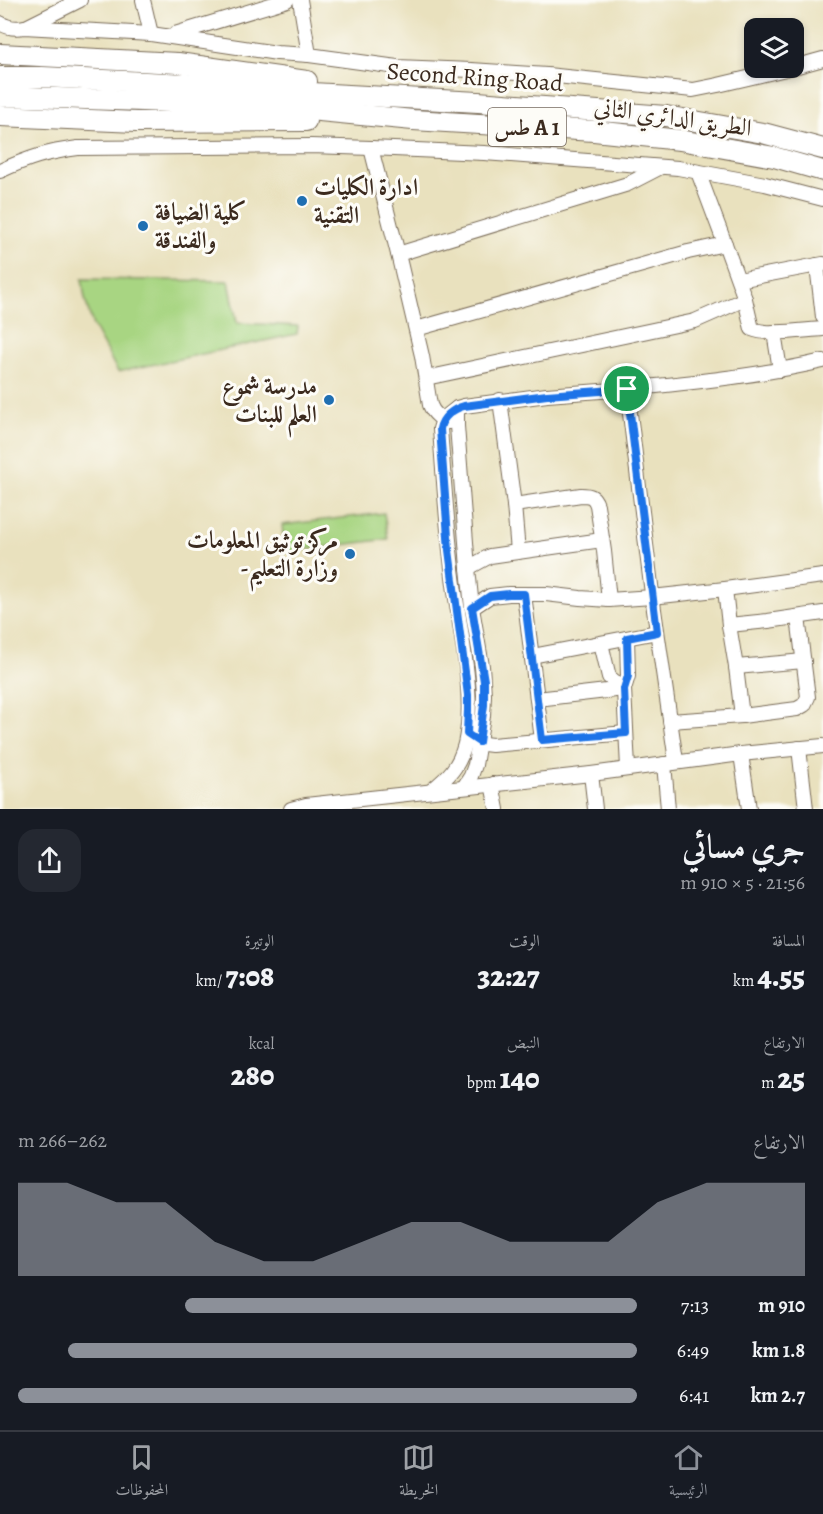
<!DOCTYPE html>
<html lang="ar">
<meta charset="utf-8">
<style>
:root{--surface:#171b24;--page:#242831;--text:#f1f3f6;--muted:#9ea1a6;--line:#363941;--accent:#8c9099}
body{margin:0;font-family:Alegreya,Amiri,serif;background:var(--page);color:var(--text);direction:rtl;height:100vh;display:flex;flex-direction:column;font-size:22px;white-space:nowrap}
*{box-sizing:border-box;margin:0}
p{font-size:20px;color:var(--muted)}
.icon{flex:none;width:33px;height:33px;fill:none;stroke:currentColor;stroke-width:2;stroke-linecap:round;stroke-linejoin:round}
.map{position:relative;height:809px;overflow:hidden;direction:ltr}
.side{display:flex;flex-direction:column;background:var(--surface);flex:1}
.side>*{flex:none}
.fabs{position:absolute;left:744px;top:18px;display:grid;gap:12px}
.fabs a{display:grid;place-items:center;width:60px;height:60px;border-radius:12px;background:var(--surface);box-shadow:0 3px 9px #0003;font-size:30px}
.pin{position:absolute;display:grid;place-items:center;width:51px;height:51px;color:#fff;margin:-26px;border:3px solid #fff;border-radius:50%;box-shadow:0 2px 6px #0007}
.round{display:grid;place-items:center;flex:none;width:63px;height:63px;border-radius:18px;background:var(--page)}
.head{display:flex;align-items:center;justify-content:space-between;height:102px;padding:0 18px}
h1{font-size:33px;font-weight:800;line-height:45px}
.stats{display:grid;grid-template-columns:repeat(3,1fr);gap:9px;height:102px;padding:6px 18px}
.stats div{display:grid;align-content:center}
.stats b{font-size:30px;font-weight:800}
.stats small{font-size:16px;font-weight:400}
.stats p{font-size:16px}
.chart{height:168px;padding:12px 18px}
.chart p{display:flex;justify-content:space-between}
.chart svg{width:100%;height:108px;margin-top:6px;fill:var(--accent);opacity:.7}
ul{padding:0 18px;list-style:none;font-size:20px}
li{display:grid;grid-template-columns:96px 72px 1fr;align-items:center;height:45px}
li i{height:15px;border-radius:8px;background:var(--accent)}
.menu{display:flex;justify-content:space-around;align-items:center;height:84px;border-top:2px solid var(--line);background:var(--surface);font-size:16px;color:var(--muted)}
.menu a{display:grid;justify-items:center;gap:3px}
.menu .selected{color:var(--accent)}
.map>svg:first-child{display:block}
.green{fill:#a8d582;stroke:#728050;stroke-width:1.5}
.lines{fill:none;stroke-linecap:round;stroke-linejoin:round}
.minor-casing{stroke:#786a56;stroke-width:16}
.highway-casing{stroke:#786a56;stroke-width:22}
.minor{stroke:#fff;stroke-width:14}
.highway{stroke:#fff;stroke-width:20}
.route-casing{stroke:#fff;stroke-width:12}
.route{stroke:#1a73e8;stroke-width:8}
.poi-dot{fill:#1f6fb2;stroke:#fdfcf7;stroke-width:2}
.labels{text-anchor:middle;stroke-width:6;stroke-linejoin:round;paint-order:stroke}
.shield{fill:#fdfcf7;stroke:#75695f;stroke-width:1.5}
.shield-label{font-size:22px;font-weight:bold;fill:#3b2a1e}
.street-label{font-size:24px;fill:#3b2a1e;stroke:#fdfcf7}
.poi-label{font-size:24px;font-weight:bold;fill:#3b2a1e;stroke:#fdfcf7;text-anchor:start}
</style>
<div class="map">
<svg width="823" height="809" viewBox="0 0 823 809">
<rect width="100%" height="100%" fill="#fdfcf7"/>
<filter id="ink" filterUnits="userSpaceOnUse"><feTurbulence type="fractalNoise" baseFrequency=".0167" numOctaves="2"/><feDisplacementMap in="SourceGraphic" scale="12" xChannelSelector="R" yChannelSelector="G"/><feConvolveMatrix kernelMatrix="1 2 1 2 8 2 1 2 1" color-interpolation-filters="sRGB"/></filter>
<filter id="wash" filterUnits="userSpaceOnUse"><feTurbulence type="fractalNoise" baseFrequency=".008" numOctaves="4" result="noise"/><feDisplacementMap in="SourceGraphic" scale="24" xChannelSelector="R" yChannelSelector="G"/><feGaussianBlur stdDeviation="1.35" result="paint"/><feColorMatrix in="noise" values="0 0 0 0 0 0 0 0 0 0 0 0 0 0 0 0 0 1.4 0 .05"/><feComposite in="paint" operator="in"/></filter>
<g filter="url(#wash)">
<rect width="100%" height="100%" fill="#e9e1be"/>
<g class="green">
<path d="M82,279L229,281L237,323L298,326L297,334L118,372L93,326L85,299Z"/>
<path d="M384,513L388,539L285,552L282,525Z"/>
</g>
</g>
<g filter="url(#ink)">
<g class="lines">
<g class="minor-casing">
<g id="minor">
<path d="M143,0L151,34"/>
<path d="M300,0L309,55L397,67L471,70L547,75L693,90L718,85L790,68"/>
<path d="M0,23C8,28 15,29 24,27L151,34L277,53L309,55"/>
<path d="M26,27L80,0"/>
<path d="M175,34L287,0"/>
<path d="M794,67L823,59"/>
<path d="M371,148L398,254L422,356L430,405C434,415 440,418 449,422"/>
<path d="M0,171C28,158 47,152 78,148L311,146L371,148L484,153L678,168L765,184L823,199"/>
<path d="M725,244L745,299L752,329C768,336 804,330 823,329"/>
<path d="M398,254L628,184L661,167"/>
<path d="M817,265L823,317"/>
<path d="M739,280L823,264"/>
<path d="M416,329L688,252L725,244L698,172"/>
<path d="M774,332L780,370"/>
<path d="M426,378L695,321L745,299"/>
<path d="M627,389C694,382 758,376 823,361"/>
<path d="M500,400L514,505L518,552"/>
<path d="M457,408V426L468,568L472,608L482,666L484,695L483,716L475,765L471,776L464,787"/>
<path d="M514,505L581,495C590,495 594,496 597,505L604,551L609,600"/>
<path d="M468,568L490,556L602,540"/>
<path d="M725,589L729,625L768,621L823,613"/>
<path d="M524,594L542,740"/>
<path d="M472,608L490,596L509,594H546L580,598L609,600L652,597L725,589L823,576"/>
<path d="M729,625L736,667L742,716"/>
<path d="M627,638L628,676L624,689L628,768"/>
<path d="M601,643L609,677L624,689"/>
<path d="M532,656L657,632"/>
<path d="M736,667L804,661"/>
<path d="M537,699L624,689"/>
<path d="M670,721L742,716L797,709L804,705L808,697L798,617"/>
<path d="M474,738L484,744L492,745L626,733"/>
<path d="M799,748L806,809"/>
<path d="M741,754L749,809"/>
<path d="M664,764L668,809"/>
<path d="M591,774L595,809"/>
<path d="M492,784L497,809"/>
<path d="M431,791C448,777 459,767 465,744C476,698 460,632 454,584C447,533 444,481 440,429L443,419L457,408L464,406L547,395L627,389L654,610L676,761"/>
<path d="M291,809L306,805L591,774L741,754L823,746"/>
</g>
</g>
<g class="highway-casing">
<g id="highway">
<path d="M0,54L178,63L307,81"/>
<path d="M0,77H42L228,86L275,91L478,102L666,116L763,133L823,149"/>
<path d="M0,96L228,104L278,107L413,120L594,131L680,140L774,157L823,171"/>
<path d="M0,116L136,122L306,121"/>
</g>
</g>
<use href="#minor" class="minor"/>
<use href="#highway" class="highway"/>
</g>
</g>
<g class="lines" filter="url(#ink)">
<g class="route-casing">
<path id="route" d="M627,389L657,632L627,638L628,676L624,689L626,733L542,740L524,594H509L490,596L472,608L484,681V705L479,742L467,734L468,710V695L449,550L440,429C442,417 453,409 464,406L547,395Z"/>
</g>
<use href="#route" class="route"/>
</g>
<g class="poi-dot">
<circle cx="302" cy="201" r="6"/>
<circle cx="143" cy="226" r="6"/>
<circle cx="329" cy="400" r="6"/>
<circle cx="350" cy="554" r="6"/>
</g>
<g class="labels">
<rect class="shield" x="488" y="108" width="78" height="38" rx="4.5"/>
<g class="shield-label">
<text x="527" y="135">طس A 1</text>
</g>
<g class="street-label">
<text transform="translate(475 77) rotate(4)" y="8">Second Ring Road</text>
<text transform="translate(673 117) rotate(8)" y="8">الطريق الدائري الثاني</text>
</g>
<g class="poi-label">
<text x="314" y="195">ادارة الكليات<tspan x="314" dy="28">التقنية</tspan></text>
<text x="155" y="220">كلية الضيافة<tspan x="155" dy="28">والفندقة</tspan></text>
<text x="317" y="394" text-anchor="end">مدرسة شموع<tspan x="317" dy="28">العلم للبنات</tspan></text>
<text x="338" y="548" text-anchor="end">مركز توثيق المعلومات<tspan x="338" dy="28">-وزارة التعليم</tspan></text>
</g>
</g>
</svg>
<div class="fabs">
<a><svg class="icon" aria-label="layers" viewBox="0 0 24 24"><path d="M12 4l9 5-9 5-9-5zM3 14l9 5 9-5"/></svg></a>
</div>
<div class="pin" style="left:627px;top:389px;background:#1e9e55"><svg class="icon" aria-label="arrive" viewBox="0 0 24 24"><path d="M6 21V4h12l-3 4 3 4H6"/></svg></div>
</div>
<section class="side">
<div class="head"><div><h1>جري مسائي</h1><p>21:56 · 5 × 910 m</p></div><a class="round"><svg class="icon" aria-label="share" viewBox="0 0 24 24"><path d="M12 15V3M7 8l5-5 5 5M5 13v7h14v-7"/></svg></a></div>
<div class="stats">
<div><p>المسافة</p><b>4.55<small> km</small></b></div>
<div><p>الوقت</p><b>32:27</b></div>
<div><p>الوتيرة</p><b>7:08<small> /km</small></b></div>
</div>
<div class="stats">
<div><p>الارتفاع</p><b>25<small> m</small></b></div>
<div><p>النبض</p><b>140<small> bpm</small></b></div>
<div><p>kcal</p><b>280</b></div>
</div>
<div class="chart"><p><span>الارتفاع</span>262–266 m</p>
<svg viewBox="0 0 160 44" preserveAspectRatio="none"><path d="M0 44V6L10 6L20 14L30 14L40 30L50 38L60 38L70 30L80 22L90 22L100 30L110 30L120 30L130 14L140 6L150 6L160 6V44z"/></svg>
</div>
<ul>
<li><b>910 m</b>7:13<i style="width:73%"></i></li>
<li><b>1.8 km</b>6:49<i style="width:92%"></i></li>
<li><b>2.7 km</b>6:41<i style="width:100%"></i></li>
</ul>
</section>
<nav class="menu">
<a class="selected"><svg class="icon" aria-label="home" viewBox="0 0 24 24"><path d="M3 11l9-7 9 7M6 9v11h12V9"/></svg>الرئيسية</a>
<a><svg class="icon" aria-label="map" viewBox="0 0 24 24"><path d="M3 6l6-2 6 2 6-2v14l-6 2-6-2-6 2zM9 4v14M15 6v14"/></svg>الخريطة</a>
<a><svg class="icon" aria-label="saved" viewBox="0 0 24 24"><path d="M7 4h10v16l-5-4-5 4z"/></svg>المحفوظات</a>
</nav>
